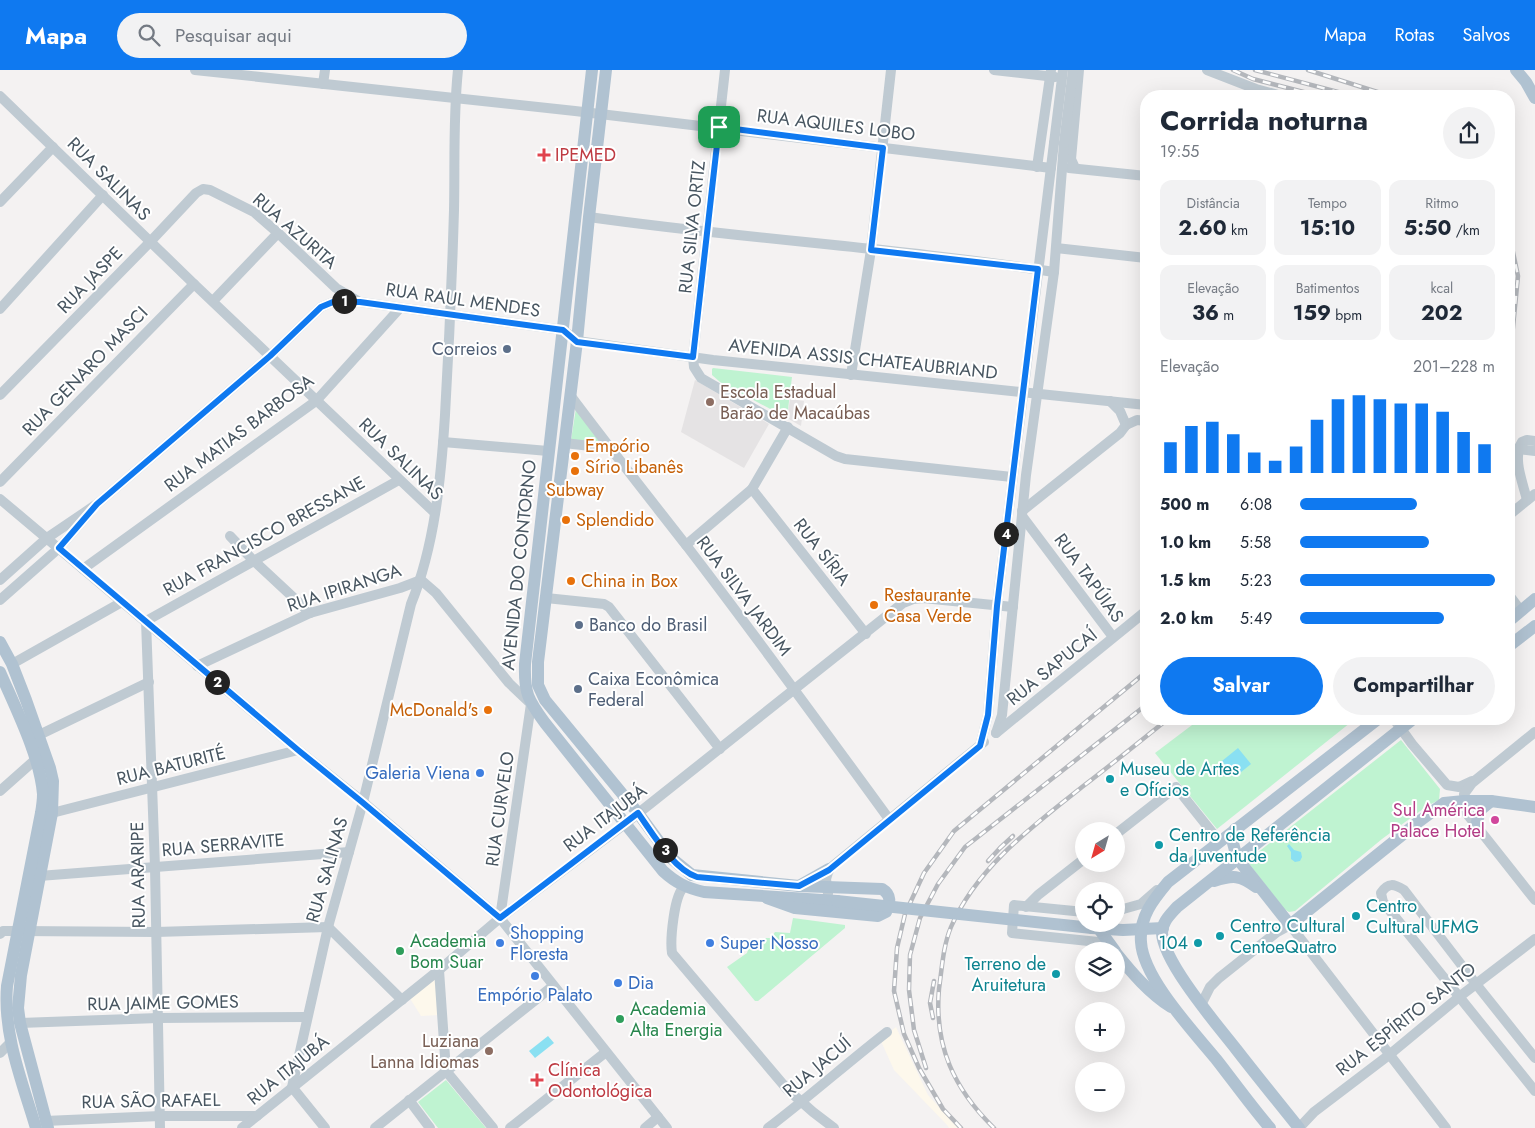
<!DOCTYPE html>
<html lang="pt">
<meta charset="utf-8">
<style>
:root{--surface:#fff;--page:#f2f2f3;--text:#1f2937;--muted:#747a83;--accent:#0f79f0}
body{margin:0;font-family:Jost,sans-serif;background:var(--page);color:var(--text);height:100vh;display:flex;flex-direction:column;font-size:19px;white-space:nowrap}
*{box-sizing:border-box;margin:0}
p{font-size:16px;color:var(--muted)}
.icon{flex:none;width:28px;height:28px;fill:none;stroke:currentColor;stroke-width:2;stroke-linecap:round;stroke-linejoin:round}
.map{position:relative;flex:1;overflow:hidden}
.panel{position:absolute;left:1140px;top:20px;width:375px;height:635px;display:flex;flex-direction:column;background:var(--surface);border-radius:20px;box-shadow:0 5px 20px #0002}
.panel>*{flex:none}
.needle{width:32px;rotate:217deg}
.buttons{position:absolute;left:1075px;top:752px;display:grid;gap:10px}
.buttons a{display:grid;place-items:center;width:50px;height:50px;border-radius:50%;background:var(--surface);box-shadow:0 5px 20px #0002;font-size:25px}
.pin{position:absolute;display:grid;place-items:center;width:42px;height:42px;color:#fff;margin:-21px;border-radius:10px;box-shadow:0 2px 8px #0006}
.km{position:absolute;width:25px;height:25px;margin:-12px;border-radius:50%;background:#222;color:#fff;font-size:14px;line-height:25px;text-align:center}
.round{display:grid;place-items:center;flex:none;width:52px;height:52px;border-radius:26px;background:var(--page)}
.summary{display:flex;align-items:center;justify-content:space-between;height:85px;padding:0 20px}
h1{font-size:28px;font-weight:700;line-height:38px}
.figures{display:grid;grid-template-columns:repeat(3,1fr);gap:8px;height:85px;padding:5px 20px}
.figures div{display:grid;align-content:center;border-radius:12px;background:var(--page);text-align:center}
.figures b{font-size:21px;font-weight:700}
.figures small{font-size:14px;font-weight:400}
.figures p{font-size:14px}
.chart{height:140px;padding:10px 20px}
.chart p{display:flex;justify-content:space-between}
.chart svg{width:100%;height:90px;margin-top:5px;stroke:var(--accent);stroke-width:6}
.primary-button{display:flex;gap:10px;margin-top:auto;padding:10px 20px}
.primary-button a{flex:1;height:58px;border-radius:30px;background:var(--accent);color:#fff;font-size:20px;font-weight:700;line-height:58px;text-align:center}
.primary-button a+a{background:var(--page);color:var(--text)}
ul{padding:0 20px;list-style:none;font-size:16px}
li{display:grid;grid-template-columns:80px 60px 1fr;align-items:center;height:38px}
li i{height:12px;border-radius:6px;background:var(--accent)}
header{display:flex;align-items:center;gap:30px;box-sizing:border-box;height:70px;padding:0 25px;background:var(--accent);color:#fff}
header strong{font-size:24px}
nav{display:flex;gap:28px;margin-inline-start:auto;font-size:18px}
.search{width:350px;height:45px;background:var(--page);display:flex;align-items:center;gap:12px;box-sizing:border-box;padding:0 18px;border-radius:28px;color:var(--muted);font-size:19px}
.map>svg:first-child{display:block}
.commercial{fill:#fdf8ec}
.education{fill:#e5e3e4}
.green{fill:#bff3d1}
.water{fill:#8ae0f2}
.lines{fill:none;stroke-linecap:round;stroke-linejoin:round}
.minor{stroke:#bfcad2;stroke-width:10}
.major{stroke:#b0c2d1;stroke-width:12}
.rail-casing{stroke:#b4b7bc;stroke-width:4.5}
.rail{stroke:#fff;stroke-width:2.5;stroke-dasharray:8;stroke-linecap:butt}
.minor-bridge{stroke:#bfcad2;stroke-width:10}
.major-bridge{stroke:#b0c2d1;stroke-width:12}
.route-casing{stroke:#fff;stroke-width:10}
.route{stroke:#0f79f0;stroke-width:6}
.health-dot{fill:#e0444e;stroke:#fff;stroke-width:2}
.service-dot{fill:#5c6f8a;stroke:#fff;stroke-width:2}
.education-dot{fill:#8d6e63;stroke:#fff;stroke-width:2}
.food-dot{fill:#e8710a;stroke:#fff;stroke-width:2}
.shop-dot{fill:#3f7fe0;stroke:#fff;stroke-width:2}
.culture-dot{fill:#0f9aa8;stroke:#fff;stroke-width:2}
.hotel-dot{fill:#d1479c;stroke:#fff;stroke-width:2}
.leisure-dot{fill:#2e9e5b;stroke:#fff;stroke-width:2}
.labels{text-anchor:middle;stroke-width:4;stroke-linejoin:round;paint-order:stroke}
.street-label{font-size:18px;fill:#485661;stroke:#fff}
.health-label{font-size:18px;fill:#be3a42;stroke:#fff;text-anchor:start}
.service-label{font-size:18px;fill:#4e5e75;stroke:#fff;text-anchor:start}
.education-label{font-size:18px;fill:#785e54;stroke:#fff;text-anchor:start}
.food-label{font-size:18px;fill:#c56008;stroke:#fff;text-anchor:start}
.culture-label{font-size:18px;fill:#0d838f;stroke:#fff;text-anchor:start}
.shop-label{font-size:18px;fill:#366cbe;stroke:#fff;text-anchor:start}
.hotel-label{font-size:18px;fill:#b23c85;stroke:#fff;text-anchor:end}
.leisure-label{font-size:18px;fill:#27864d;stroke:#fff;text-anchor:start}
</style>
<header>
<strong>Mapa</strong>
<div class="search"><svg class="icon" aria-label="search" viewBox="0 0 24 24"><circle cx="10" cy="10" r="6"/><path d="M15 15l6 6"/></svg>Pesquisar aqui</div>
<nav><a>Mapa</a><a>Rotas</a><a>Salvos</a></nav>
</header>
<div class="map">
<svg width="1535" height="1058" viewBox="0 0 1535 1058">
<rect width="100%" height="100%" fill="#f4f2f2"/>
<g class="commercial">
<path d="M435,906L439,945L421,946L409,927Z"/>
<path d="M896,957L928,1025L958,1058H949L947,1055L894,1000L880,969Z"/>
</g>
<g class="education">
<path d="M695,310L769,354L744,398L681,362Z"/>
<path d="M790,329L804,331L801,356L787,348Z"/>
</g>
<g class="green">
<path d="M713,298L792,307L787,348L720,312L712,305V299Z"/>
<path d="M576,338L603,374L571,370Z"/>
<path d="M1200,649H1355L1217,759L1155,683Z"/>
<path d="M1401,670L1440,719L1439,730L1427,736L1382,769L1295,841L1289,842L1284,839L1247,791Z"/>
<path d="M793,848L845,855V858L758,931H755L727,897L747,883L750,873H762L765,868H771L775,862L790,863Z"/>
<path d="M446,1010L486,1058H438L418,1032Z"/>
</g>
<g class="water">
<path d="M1238,678L1251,694L1235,707L1222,691Z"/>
<path d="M1289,774L1294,780L1301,782L1302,787L1300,791L1295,792L1291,789V782L1287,776Z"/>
<path d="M548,966L554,973L535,988L529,981Z"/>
</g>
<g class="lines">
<g class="minor">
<path d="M195,0L575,41L1051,98"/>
<path d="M725,0L693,287L694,297L701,308L836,386L845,389L1012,407"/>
<path d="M994,0L1055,7"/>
<path d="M1207,0L1256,19L1282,26"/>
<path d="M323,14L325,0"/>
<path d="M0,26L194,214L435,443"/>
<path d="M1037,97L1051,0"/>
<path d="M1069,98L1146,106"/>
<path d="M1075,98L1071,89L1079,0"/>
<path d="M0,132L53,77"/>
<path d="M589,147C743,169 900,178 1054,202"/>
<path d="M1056,178L1146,188"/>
<path d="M213,231L278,163"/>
<path d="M0,239L103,125"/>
<path d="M851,305L871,180L891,0"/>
<path d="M0,325L150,172L196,123L203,119L210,120L254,142L278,163L336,218L358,231"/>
<path d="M570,325C608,376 647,425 686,475C755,565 822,657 889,749"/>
<path d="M1110,331L1120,341L1126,355"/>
<path d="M1126,355L1137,350L1146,351"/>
<path d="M443,372L548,381"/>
<path d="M564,373L609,378"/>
<path d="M0,412L194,214"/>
<path d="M752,419L866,564"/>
<path d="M0,429L298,680L363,732L500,848L667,1058"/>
<path d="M1527,430C1523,413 1512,388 1522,372L1527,370L1535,371"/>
<path d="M1022,441L1120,363L1126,355"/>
<path d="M1509,445L1535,424"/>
<path d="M1022,446L1113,567"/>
<path d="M230,466L253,490L310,543"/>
<path d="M686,475L752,419L788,357"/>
<path d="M83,499L316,331L400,238"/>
<path d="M0,510L47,468L97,434L270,286L321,237L333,232H360L563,260L577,271L713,290L1146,335"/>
<path d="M1509,525L1521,541"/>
<path d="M546,528L604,534L609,537L720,679"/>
<path d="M0,530L59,478L90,442"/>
<path d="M12,594L122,532"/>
<path d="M197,596L310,543L400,518L421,510L436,523L509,613L531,634L500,848"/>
<path d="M1394,649L1412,674L1447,715L1459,717L1472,711"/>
<path d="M1535,662L1472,713L1464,724L1467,744L1535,830"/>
<path d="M996,663L1002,645L1026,405L1054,202L1064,73"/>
<path d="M996,663L1146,541"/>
<path d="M39,665L149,612"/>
<path d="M980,676L988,645L997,535L1054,73"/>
<path d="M0,721L36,689"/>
<path d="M52,743L298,680"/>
<path d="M1116,764L1176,717L1219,771"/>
<path d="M39,806L349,782"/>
<path d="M684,817C674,825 670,870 672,883L787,1019L813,1042L834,1058"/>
<path d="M828,824L826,809L829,799L984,672"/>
<path d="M1026,837L1038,825L1084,789"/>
<path d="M1116,841L1141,834L1157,820"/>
<path d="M1084,842L1014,835L1012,863L1108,873"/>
<path d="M0,864L3,861H18L156,862L328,857L402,930"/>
<path d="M439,900L446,1001"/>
<path d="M1201,935L1210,917L1219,908L1277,862L1290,855L1446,1058"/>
<path d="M20,953L158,948L307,947"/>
<path d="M0,983L10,973"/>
<path d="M1535,988L1476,914L1404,820C1394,814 1388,812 1381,823L1383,832L1535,1021"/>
<path d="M446,1001L493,1058"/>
<path d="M409,1030L430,1058"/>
<path d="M45,1051L160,1046H257"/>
<path d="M160,1058L155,797L146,551L399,410"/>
<path d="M242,1058L439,900L500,848L626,753L903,533L913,529L923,528L1013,537"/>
<path d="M325,1058L292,1017L328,857L363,732L411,534C435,475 441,408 445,345C449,276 452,208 454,140C455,93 453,47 458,0"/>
<path d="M375,1058L553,916"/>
<path d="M510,1058L606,982"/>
<path d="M645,1058L658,1047"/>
<path d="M768,1058C809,1027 847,993 887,962"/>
<path d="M1299,1058L1314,1042L1389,985L1459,927L1535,869"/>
</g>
<g class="major">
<path d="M592,0L525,594C524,623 528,630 545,653L663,801C676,813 687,818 704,822L837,831"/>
<path d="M606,0L589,147L577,271L538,592V615L545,630L638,743L671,788L692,805L799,816L882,819C892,825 890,833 886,842L878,846L795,838L767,828"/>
<path d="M1516,0L1526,12L1535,28"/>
<path d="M1509,551L1535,529"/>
<path d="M0,572L12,594L26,630L50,698L53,711L52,743L21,905L18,938L20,953L48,1058"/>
<path d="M1509,576L1535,556"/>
<path d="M0,602C15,637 40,686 43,724C43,730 42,737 41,743L7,916C3,965 22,1011 36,1058"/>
<path d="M1476,756L1480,740L1491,731"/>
<path d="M1235,759L1233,773L1237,788L1290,855L1417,753L1444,733L1464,731H1491L1535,737"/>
<path d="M1214,811C1233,805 1240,805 1256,817"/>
<path d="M799,816L829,799"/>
<path d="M1092,858L1123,860L1163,858"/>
<path d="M1099,859L1115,881"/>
<path d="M1116,883C1132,903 1149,923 1171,937"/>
<path d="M1270,1058C1251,1036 1234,1012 1216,989C1193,961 1143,908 1141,872C1139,847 1153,830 1168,812L1378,649"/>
<path d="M1299,1058C1278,1032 1257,1006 1236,979C1218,956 1163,892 1162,863C1162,852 1170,845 1177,837L1413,649"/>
</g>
<g class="rail-casing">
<g id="rail">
<path d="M1233,0L1253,9L1319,26"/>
<path d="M1255,0L1353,26"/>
<path d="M1308,0L1390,26"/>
<path d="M1509,163L1518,206L1509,298"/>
<path d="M988,791L1000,778L1013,766"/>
<path d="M933,948L930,933L934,911"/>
<path d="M926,998L914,960L909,920L910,885L920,848L938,814L965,777L1146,635"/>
<path d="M961,1058L943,1039L919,998L904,964L894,921L897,878L905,844L924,803L954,761L1146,602"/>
<path d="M994,1058C954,1019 934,976 939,919C942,898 943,876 951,857C977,797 1033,756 1082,717C1111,695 1139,672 1168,649"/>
</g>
</g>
<use href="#rail" class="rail"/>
<g class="minor-bridge">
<path d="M1054,73L1063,0"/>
<path d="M1064,73L1073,0"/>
<path d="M1509,378L1535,381"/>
</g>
<path class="major-bridge" d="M837,831L1092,858"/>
</g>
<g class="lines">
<g class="route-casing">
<path id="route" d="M719,57L883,78L871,180L1038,199L997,536L988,645L980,676L829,800L799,816L697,807C673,799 653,764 638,743L500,848L362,732L298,680L59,478L97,434L270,286L321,237L333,232H360L563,260L577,272L693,287Z"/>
</g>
<use href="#route" class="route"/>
</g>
<g class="health-dot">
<path d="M541.5 77.5h5v5h5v5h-5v5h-5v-5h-5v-5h5z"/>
<path d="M534.5 1002.5h5v5h5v5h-5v5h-5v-5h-5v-5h5z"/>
</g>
<g class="service-dot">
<circle cx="507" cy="279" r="5"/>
<circle cx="579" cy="555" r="5"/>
<circle cx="578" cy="619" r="5"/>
</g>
<g class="education-dot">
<circle cx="710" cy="332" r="5"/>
<circle cx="489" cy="981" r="5"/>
</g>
<g class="food-dot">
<circle cx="575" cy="386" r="5"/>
<circle cx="575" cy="401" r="5"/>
<circle cx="566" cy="450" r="5"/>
<circle cx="571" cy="511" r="5"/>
<circle cx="874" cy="535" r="5"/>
<circle cx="488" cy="640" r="5"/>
</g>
<g class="shop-dot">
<circle cx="480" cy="703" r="5"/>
<circle cx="500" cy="873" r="5"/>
<circle cx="710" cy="873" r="5"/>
<circle cx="535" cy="906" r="5"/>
<circle cx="618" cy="913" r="5"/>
</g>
<g class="culture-dot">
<circle cx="1110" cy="709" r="5"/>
<circle cx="1159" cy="775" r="5"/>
<circle cx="1356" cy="846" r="5"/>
<circle cx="1220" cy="866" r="5"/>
<circle cx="1198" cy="873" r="5"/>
<circle cx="1056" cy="904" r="5"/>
</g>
<circle class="hotel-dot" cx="1495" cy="750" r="5"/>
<g class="leisure-dot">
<circle cx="400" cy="881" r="5"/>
<circle cx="620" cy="949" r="5"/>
</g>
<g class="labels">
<g class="street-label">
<text transform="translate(836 55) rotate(7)" y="6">RUA AQUILES LOBO</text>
<text transform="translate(109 109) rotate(45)" y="6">RUA SALINAS</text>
<text transform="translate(692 157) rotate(-84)" y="6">RUA SILVA ORTIZ</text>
<text transform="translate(295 161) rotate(41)" y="6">RUA AZURITA</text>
<text transform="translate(90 210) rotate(-46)" y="6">RUA JASPE</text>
<text transform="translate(463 230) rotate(8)" y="6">RUA RAUL MENDES</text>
<text transform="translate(863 289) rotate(6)" y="6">AVENIDA ASSIS CHATEAUBRIAND</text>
<text transform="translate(85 301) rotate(-46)" y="6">RUA GENARO MASCI</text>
<text transform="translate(239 363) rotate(-37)" y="6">RUA MATIAS BARBOSA</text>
<text transform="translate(401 389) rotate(44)" y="6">RUA SALINAS</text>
<text transform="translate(264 466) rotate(-29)" y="6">RUA FRANCISCO BRESSANE</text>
<text transform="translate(822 482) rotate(52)" y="6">RUA SÍRIA</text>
<text transform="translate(519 495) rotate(-84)" y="6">AVENIDA DO CONTORNO</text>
<text transform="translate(1089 508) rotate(54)" y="6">RUA TAPÚIAS</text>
<text transform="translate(344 518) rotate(-18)" y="6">RUA IPIRANGA</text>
<text transform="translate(744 526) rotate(53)" y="6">RUA SILVA JARDIM</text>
<text transform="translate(1052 597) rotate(-39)" y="6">RUA SAPUCAÍ</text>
<text transform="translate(171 696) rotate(-14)" y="6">RUA BATURITÉ</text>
<text transform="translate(500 739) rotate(-82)" y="6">RUA CURVELO</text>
<text transform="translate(605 748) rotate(-37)" y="6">RUA ITAJUBÁ</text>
<text transform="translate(223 775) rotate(-5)" y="6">RUA SERRAVITE</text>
<text transform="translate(327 800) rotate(-74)" y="6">RUA SALINAS</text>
<text transform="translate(138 805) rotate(-91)" y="6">RUA ARARIPE</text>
<text transform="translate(163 933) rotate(-1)" y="6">RUA JAIME GOMES</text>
<text transform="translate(1406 949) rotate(-38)" y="6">RUA ESPÍRITO SANTO</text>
<text transform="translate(817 997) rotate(-40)" y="6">RUA JACUÍ</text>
<text transform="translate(288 1000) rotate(-39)" y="6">RUA ITAJUBÁ</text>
<text transform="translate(151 1031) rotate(-1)" y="6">RUA SÃO RAFAEL</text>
</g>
<g class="health-label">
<text x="555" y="91">IPEMED</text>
<text x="548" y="1006">Clínica<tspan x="548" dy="21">Odontológica</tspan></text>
</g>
<g class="service-label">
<text x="497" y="285" text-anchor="end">Correios</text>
<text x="589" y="561">Banco do Brasil</text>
<text x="588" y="615">Caixa Econômica<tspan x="588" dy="21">Federal</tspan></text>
</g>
<g class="education-label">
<text x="720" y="328">Escola Estadual<tspan x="720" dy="21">Barão de Macaúbas</tspan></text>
<text x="479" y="977" text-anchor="end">Luziana<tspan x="479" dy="21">Lanna Idiomas</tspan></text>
</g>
<g class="food-label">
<text x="585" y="382">Empório<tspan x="585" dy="21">Sírio Libanês</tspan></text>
<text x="575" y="426" text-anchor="middle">Subway</text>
<text x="576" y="456">Splendido</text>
<text x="581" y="517">China in Box</text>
<text x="884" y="531">Restaurante<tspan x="884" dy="21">Casa Verde</tspan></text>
<text x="478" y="646" text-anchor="end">McDonald's</text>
</g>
<g class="culture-label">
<text x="1120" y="705">Museu de Artes<tspan x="1120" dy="21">e Ofícios</tspan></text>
<text x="1169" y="771">Centro de Referência<tspan x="1169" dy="21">da Juventude</tspan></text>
<text x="1366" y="842">Centro<tspan x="1366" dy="21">Cultural UFMG</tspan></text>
<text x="1230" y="862">Centro Cultural<tspan x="1230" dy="21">CentoeQuatro</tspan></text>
<text x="1188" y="879" text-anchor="end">104</text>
<text x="1046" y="900" text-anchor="end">Terreno de<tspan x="1046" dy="21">Aruitetura</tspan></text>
</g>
<g class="shop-label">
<text x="470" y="709" text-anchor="end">Galeria Viena</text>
<text x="510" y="869">Shopping<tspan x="510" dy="21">Floresta</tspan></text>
<text x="720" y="879">Super Nosso</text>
<text x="628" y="919">Dia</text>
<text x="535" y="931" text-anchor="middle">Empório Palato</text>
</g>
<g class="hotel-label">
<text x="1485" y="746">Sul América<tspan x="1485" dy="21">Palace Hotel</tspan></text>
</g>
<g class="leisure-label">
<text x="410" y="877">Academia<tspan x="410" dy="21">Bom Suar</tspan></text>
<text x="630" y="945">Academia<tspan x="630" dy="21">Alta Energia</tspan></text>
</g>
</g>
</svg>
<div class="buttons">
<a><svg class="needle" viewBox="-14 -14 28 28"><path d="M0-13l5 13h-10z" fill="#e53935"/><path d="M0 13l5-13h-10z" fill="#747a83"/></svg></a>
<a><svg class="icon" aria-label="locate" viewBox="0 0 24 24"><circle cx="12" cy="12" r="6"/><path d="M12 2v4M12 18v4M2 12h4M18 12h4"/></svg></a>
<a><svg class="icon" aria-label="layers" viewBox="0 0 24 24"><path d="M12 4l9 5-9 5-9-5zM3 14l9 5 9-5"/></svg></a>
<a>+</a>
<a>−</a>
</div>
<div class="pin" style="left:719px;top:57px;background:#1e9e55"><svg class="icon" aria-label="arrive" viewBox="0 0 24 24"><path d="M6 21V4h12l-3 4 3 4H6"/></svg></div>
<b class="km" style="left:344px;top:231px">1</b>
<b class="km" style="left:217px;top:612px">2</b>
<b class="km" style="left:665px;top:780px">3</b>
<b class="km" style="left:1006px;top:464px">4</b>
<section class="panel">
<div class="summary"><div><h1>Corrida noturna</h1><p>19:55</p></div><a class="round"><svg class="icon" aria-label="share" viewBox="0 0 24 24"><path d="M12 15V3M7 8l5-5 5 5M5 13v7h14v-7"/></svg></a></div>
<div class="figures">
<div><p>Distância</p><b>2.60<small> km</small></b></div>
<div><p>Tempo</p><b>15:10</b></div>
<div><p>Ritmo</p><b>5:50<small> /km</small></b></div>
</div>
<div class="figures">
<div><p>Elevação</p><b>36<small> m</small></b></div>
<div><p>Batimentos</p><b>159<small> bpm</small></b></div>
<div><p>kcal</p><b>202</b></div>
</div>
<div class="chart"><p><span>Elevação</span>201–228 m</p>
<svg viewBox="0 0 160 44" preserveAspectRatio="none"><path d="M5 44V29M15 44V21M25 44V19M35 44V25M45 44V34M55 44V38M65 44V31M75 44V18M85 44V8M95 44V6M105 44V8M115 44V10M125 44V10M135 44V14M145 44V24M155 44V30"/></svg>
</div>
<ul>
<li><b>500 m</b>6:08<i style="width:60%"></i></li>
<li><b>1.0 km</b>5:58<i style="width:66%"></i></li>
<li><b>1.5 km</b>5:23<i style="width:100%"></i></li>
<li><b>2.0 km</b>5:49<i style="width:74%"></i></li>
</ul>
<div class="primary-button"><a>Salvar</a><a>Compartilhar</a></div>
</section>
</div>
